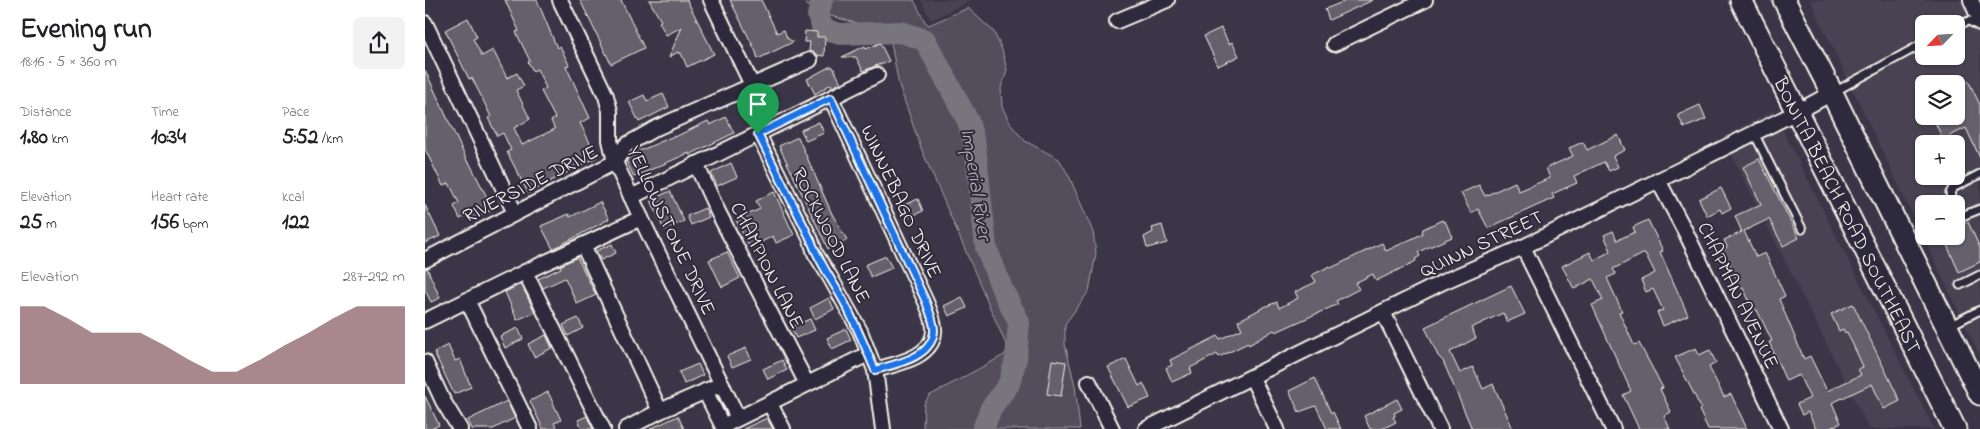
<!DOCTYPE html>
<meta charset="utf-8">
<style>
:root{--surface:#fff;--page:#f2f2f2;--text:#202124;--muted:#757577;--accent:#84575d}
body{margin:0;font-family:"Indie Flower",sans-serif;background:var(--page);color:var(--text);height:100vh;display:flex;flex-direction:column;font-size:19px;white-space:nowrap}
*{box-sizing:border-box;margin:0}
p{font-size:16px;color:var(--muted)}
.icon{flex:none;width:28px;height:28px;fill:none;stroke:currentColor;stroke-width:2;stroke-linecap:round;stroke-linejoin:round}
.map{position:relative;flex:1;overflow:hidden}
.sheet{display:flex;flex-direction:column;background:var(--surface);width:425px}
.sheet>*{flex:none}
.needle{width:32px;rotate:245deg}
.tools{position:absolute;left:1490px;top:15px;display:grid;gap:10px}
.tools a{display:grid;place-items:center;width:50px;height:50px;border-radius:8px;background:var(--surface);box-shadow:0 1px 4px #0004;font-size:25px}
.pin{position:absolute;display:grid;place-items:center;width:42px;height:42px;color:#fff;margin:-51px -21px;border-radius:50% 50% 50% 0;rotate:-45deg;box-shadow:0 0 5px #0007}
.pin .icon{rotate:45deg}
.round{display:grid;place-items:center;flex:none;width:52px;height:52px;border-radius:8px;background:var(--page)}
.summary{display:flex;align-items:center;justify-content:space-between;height:85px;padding:0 20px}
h1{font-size:28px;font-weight:700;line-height:38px}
.figures{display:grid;grid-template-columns:repeat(3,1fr);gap:8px;height:85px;padding:5px 20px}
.figures div{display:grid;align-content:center}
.figures b{font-size:21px;font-weight:700}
.figures small{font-size:14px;font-weight:400}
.figures p{font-size:14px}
.chart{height:140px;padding:10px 20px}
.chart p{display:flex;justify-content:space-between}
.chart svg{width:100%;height:90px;margin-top:5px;fill:var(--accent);opacity:.7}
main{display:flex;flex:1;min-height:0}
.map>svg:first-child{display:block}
.built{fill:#484352;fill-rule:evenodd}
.green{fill:#534e5c;stroke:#a4a0a2}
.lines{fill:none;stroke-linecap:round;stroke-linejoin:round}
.river{stroke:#78747b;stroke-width:22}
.building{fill:#65616c;stroke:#f4f1e8}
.service-casing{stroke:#f4f1e8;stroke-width:11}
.minor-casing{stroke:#f4f1e8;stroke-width:18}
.primary-casing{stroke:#f4f1e8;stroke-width:25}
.service{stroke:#2f2a3d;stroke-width:7}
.minor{stroke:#2f2a3d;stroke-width:14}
.primary{stroke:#2f2a3d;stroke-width:21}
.route-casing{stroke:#fff;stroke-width:10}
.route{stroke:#1a73e8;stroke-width:6}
.labels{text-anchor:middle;stroke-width:4;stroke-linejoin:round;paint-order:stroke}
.street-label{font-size:20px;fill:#f4f1e8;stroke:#2f2a3d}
.water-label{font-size:21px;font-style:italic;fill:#b6b2b2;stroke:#2f2a3d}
</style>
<main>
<section class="sheet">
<div class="summary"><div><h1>Evening run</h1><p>18:16 · 5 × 360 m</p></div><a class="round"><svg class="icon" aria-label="share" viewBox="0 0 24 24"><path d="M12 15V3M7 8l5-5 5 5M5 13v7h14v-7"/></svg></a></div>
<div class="figures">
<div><p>Distance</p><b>1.80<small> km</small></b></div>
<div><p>Time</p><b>10:34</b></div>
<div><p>Pace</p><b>5:52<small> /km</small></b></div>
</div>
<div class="figures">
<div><p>Elevation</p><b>25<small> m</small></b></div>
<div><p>Heart rate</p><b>156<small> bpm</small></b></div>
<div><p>kcal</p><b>122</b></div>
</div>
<div class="chart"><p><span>Elevation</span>287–292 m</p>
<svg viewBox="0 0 160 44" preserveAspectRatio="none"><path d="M0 44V6L10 6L20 12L30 19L40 19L50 19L60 25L70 32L80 38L90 38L100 32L110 25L120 19L130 12L140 6L150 6L160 6V44z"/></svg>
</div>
</section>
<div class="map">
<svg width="1555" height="429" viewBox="0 0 1555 429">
<rect width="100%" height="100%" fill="#3b3647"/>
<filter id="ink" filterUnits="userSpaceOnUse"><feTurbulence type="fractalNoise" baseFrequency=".02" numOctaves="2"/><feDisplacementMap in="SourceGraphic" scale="10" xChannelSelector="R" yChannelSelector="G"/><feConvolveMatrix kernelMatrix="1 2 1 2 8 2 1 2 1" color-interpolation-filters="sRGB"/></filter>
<g filter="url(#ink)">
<g class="built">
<path d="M496,0H546L506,20Z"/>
<path d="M1385,0H1541L1555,28V356ZM1499,24H1531V56H1499ZM1499,84H1531V116H1499ZM1499,144H1531V176H1499ZM1499,204H1531V236H1499Z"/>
<path d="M1348,111L1509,429H1444L1298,137Z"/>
</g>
<path class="green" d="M377,0H489L500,22L504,25L543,8L569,32L577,50L582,70L576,88L577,107L586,125L600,141L634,159L644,176L668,232L671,253L664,291L640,324V344L650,386L655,429H498L499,404L504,396L579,355L583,349L496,148L474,85L465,38L438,25L388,11Z"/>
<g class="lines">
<path class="river" d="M397,0L393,15L398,29L415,34L476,32L500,40L543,121L550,146L561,247L577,289L594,322L591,359L584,384L566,408L558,429"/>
</g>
<g class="building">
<path d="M80,0H112L132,48L135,46L144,65L141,66L165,118L155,123L172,157L103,193L82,152L86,150L78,133L72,136L63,118L66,117L58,100L47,78L44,79L20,30L43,18L52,37L48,39L57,56L68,50L82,78L92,73L99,86L91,90L105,119L89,128L97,145L130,129L126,121L130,118L116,91L121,88L112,69L108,71L103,62L105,61L91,32L94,31Z"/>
<path d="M155,0H196L219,48L186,64Z"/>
<path d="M224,0H262L289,54L262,67L256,53L254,54L253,52L244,57L257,27L241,35L234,22L236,21Z"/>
<path d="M305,0H336L352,33L359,30L362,38L368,42L333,59L331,52Z"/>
<path d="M923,0H948L904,20L900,9Z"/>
<path d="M796,28L804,44L807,42L814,56L793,66L779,36Z"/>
<path d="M380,31L392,32V37H400L399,56L392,55L384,51L385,42H379Z"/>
<path d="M455,43L464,61L455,65V64L438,71L431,57H417L440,46L441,49Z"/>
<path d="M404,67H408L416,83L407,87L406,84L390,94L382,79Z"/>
<path d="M0,70L43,163L44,162L68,209L47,220L45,214L35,219L29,206L34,203L24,183L18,186L0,149Z"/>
<path d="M1543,80L1555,105V158L1541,128L1518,139L1507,116H1531V86Z"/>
<path d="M238,94L244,107L214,122L204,102L219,95L222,101Z"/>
<path d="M1275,105L1281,119L1259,128L1253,115Z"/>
<path d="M301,117L309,133L264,155V153L209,177L201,161L205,155L249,136L250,137L283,121L285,125Z"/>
<path d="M394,122L399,133L381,141L376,130Z"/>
<path d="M1193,135L1200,150L1188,156L1193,167L1184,171L1179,162L1149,176L1152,183L1127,194L1129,198L1063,228L1053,209L1046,213L1036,193L1054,185L1060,196L1090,182L1094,191L1125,178L1121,168L1148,156L1144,148L1158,142L1162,150Z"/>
<path d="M373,137L407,214L422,240L403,249L354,146Z"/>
<path d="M1334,159L1374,238L1358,246L1344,219L1319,231L1331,257L1340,253L1349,272L1360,296L1354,299L1379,359L1385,356L1402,391L1436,375L1433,369L1438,367L1436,362L1422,332L1420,333L1418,329L1414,331L1406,314L1428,304L1475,401L1459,409L1447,384L1407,403L1416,423L1403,429H1391L1383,412L1377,415L1372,404L1385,398L1374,375L1361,381L1344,342L1347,341L1332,310L1329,311L1318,288H1316L1297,249L1302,247L1299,240L1317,232L1310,216L1336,204L1318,167Z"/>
<path d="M306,163L312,177L292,186L286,173Z"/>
<path d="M1296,188L1306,208L1297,213L1295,209L1282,216L1274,199Z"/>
<path d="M245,191L259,221L239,230L226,200Z"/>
<path d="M349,192L369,235L351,243L348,236L325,248L311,220L335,209L331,201Z"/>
<path d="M493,199L498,211L480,219L474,207Z"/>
<path d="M175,202L184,219L128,249L116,226L144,214L145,217Z"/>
<path d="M0,205L15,236L0,243Z"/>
<path d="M280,208L284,217L266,225L262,216Z"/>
<path d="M1017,220L1018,222L1020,221L1027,237L993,252L995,256L990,259L991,261L951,281L948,274L930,283L934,289L911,301L913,304L851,332L849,330L824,345L823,343L794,357L792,354L765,368L767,373L747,382L741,368L747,365L745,360L793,336L795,339L817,329L813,321L839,307L852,302L854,308L873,298L870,292L891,282L887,275L905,266L906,268L957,243L961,251L997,234L998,229Z"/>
<path d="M1223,220L1238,251L1235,252L1263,315L1238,326L1232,312L1238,310L1228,289L1221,292L1216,280L1230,273L1220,253L1188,269L1191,274L1182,278L1197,311L1194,312L1209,345L1214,343L1238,388L1235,389L1246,412L1239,416L1245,429H1214L1198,395L1206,391L1167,305L1178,300L1168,279L1149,289L1137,266L1165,252L1169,260L1186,251L1179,235L1188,231L1192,240L1210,232L1208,227Z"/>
<path d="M1543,222L1555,248V262L1534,272L1518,236H1533V227Z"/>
<path d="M737,225L742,243L722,248L719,237L728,232L727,228Z"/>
<path d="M187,244L191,253L176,260L171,251Z"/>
<path d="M302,252L315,278L297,287L284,260Z"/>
<path d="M461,256L467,268L446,277L440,265Z"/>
<path d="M152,257L171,295L152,304L140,278L118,288L113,279L136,268L135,266Z"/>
<path d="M2,268L15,298L6,302L0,290V269Z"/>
<path d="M96,284L110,312L92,320L80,292Z"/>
<path d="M1086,286L1100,314L1082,322L1078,313L1046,328L1051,338L1025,352L1035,373L1048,367L1058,389L1068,384L1088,429H1047L1018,361L1013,356L1000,327Z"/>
<path d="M537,297L542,308L524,316L519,306Z"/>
<path d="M404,298L409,309L390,319L385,308Z"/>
<path d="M153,318L158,328L143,336L138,325Z"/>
<path d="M385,319L390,330L371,338L366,327Z"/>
<path d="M93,328L98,339L80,348L75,336Z"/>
<path d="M421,329L426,340L407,349L402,338Z"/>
<path d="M121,335L127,348L109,357L103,344Z"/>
<path d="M23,345L30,361L35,359L46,387L29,394L9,352Z"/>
<path d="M321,348L326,359L307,367L302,356Z"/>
<path d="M1271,348L1274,355L1285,350L1291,363L1284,367L1299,397L1306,394L1322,429H1283L1274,410L1276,408L1250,357Z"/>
<path d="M701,359L714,386L718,383L725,398L703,407L683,367Z"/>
<path d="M357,360L362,370L343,379L338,369Z"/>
<path d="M627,360L641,362L636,396L622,394Z"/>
<path d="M273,364L278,375L259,384L254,372Z"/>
<path d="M890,378L906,413L908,412L916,429H902L891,406L874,412L864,391Z"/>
<path d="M123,392L136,420L129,423L132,429H118L105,401Z"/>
<path d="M0,396L14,425L6,429H0Z"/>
<path d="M972,399L977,409L969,413L970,416L968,417L971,422L957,429H945L939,416Z"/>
<path d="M82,401L90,418L68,429H47L43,420Z"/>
<path d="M162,416L168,429H157L153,420Z"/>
<path d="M253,416L259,429H225Z"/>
<path d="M342,418L348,429H318Z"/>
</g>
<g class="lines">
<g class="service-casing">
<g id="service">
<path d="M1531,25L1544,21L1555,27"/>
<path d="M1409,92L1499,43"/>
<path d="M1329,133L1377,229"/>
<path d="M1528,204L1525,193L1528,188L1555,174"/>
<path d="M1531,210L1537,216L1555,209"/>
<path d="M1535,285L1555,275"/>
<path d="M1524,326L1555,310"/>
</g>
</g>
<g class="minor-casing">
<g id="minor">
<path d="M135,0L181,96L185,111V140L190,162L216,218L313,418"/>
<path d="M286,0L327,85"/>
<path d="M1546,0L1555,21"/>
<path d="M692,21L742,0"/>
<path d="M0,23L90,213"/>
<path d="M909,44L1000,0"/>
<path d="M406,98L501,302C505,311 510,323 509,332C507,358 471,364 450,370"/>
<path d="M333,134L386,240L390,253L405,277L435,331L450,370L458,429"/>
<path d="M271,164L293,212L382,384"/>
<path d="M1233,180L1261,233L1356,429"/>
<path d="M206,197L452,75"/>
<path d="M158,245L235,411"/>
<path d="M1098,247L1188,429"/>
<path d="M0,260L190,162L201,145L231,128L385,60"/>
<path d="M100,272L178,429"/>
<path d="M42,300L105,429"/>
<path d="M958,312L1015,429"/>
<path d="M0,321L100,272L216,218"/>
<path d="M0,362L18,401L35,429"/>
<path d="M827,378L852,429"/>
<path d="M664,382L687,429"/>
<path d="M280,391L299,429"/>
<path d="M345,404L358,429"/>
<path d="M298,426L443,354"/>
<path d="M201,429L235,411L297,384"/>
<path d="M721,429L1020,281L1098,247L1372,112L1407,93"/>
</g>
</g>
<g class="primary-casing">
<g id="primary">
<path id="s1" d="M1316,0L1530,429"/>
<path d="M1359,0L1407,93L1555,394"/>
</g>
</g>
<use href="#service" class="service"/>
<use href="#minor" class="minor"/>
<use href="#primary" class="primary"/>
</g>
</g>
<g class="lines" filter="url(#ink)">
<g class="route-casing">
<path id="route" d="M406,98L501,302C504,311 510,323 509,332C506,358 471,364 450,370C440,347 431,324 419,302C408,281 394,263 386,240L333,134Z"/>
</g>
<use href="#route" class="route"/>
</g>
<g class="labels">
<g class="street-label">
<text transform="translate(105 183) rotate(-27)" y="7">RIVERSIDE DRIVE</text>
<text transform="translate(477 201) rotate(65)" y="7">WINNEBAGO DRIVE</text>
<text dy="7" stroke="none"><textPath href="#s1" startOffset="240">BONITA BEACH ROAD SOUTHEAST</textPath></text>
<text transform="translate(247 230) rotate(65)" y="7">YELLOWSTONE DRIVE</text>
<text transform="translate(407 235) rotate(63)" y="7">ROCKWOOD LANE</text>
<text transform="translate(1056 243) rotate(-25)" y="7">QUINN STREET</text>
<text transform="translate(343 265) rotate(63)" y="7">CHAMPION LANE</text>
<text transform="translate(1314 295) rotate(64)" y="7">CHAPMAN AVENUE</text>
</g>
<g class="water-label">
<text transform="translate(552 184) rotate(81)" y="7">Imperial River</text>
</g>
</g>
</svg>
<div class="tools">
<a><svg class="needle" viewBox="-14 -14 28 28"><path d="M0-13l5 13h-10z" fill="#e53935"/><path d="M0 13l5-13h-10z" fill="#757577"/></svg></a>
<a><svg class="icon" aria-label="layers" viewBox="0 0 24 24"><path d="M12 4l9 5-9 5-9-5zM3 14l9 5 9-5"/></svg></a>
<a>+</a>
<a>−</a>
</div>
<div class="pin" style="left:333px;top:134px;background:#1e9e55"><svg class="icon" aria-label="arrive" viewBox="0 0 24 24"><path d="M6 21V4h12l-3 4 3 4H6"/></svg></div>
</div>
</main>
